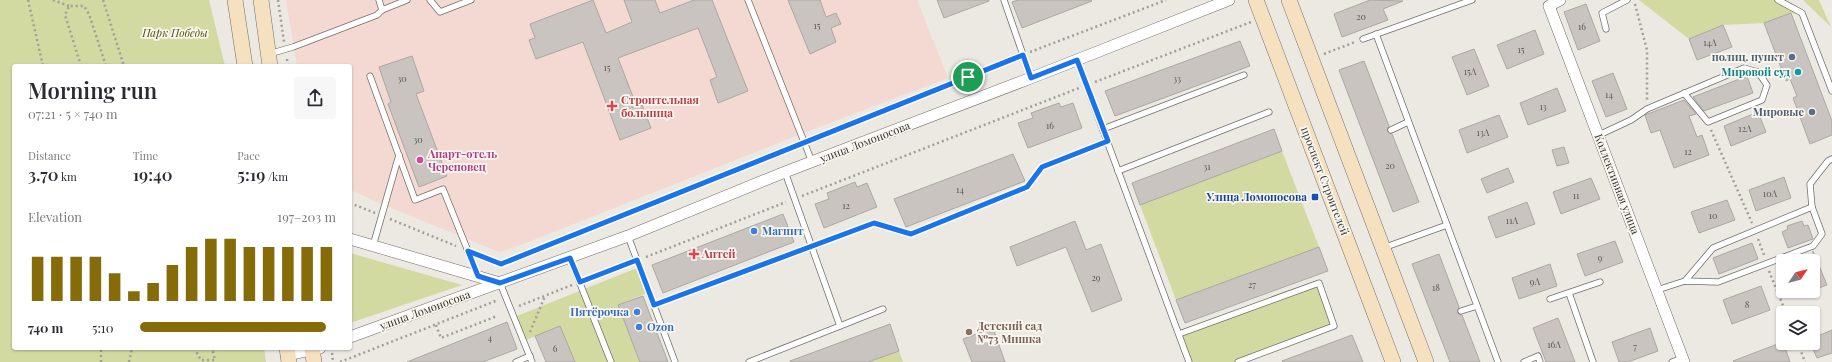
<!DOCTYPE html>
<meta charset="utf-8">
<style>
:root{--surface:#fff;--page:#f7f7f7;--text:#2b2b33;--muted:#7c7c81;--accent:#856c09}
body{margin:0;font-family:"Playfair Display",serif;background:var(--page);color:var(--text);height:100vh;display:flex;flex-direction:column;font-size:15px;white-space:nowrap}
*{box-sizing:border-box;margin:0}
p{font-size:13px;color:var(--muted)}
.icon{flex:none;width:22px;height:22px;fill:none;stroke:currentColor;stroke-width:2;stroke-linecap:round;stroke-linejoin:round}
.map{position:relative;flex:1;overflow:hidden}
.details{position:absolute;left:12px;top:64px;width:340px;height:286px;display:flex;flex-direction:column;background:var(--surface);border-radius:4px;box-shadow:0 1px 3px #0004}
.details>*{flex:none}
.needle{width:26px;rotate:55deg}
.controls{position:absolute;left:1776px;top:254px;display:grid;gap:8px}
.controls a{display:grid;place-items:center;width:44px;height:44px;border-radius:4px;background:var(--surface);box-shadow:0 1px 3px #0004;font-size:20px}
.pin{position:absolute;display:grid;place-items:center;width:34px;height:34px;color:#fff;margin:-17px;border:2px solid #fff;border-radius:50%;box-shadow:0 1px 4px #0007}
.round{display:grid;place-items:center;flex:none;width:42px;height:42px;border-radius:4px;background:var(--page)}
.headline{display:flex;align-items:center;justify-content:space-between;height:68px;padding:0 16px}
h1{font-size:22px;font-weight:600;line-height:30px}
.figures{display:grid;grid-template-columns:repeat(3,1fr);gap:6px;height:68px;padding:4px 16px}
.figures div{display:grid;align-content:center}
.figures b{font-size:17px;font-weight:600}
.figures small{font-size:11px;font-weight:400}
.figures p{font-size:11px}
.chart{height:112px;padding:8px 16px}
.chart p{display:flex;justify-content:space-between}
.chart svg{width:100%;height:72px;margin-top:4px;stroke:var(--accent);stroke-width:6}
ul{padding:0 16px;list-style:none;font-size:13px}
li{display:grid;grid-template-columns:64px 48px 1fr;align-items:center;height:30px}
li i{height:10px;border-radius:5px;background:var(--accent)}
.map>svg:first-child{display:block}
.medical{fill:#f3d9d2}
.green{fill:#d2d9a1}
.building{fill:#c9c4bf;stroke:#aca7a2}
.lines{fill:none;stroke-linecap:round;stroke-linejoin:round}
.lane-casing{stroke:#716f69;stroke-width:7}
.street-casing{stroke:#716f69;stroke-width:12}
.secondary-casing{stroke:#716f69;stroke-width:16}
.path{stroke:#a19f9a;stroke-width:2.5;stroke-dasharray:2 3;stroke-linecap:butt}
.lane{stroke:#fff;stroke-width:5.5}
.street{stroke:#fff;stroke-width:11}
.secondary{stroke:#f5e0c0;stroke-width:15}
.route-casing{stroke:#fff;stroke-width:8}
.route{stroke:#1a73e8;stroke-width:5}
.service-dot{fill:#5c6f8a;stroke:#f9f7f0;stroke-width:1.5}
.culture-dot{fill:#0f9aa8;stroke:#f9f7f0;stroke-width:1.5}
.health-dot{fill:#e0444e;stroke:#f9f7f0;stroke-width:1.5}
.hotel-dot{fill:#d1479c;stroke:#f9f7f0;stroke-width:1.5}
.transit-dot{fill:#1a4fb4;stroke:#f9f7f0;stroke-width:1.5}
.shop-dot{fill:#3f7fe0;stroke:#f9f7f0;stroke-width:1.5}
.education-dot{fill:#8d6e63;stroke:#f9f7f0;stroke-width:1.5}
.labels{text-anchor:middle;stroke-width:3.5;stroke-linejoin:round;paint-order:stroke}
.number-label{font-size:9px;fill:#595754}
.park-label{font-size:11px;font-style:italic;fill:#4e5408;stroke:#f9f7f0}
.service-label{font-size:11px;font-weight:bold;fill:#4e5e75;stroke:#f9f7f0;text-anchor:end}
.culture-label{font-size:11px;font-weight:bold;fill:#0d838f;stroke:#f9f7f0;text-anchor:end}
.health-label{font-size:11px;font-weight:bold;fill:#be3a42;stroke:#f9f7f0;text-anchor:start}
.street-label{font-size:11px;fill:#343330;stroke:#f9f7f0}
.hotel-label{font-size:11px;font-weight:bold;fill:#b23c85;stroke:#f9f7f0;text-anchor:start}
.transit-label{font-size:11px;font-weight:bold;fill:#164399;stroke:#f9f7f0;text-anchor:end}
.shop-label{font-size:11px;font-weight:bold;fill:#366cbe;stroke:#f9f7f0;text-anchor:start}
.education-label{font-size:11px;font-weight:bold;fill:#785e54;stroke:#f9f7f0;text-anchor:start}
</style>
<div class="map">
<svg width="1832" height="362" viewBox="0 0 1832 362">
<rect width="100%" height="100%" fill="#ece9e3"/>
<path class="medical" d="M286,0H917L948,78L801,134L513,248L499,252L391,208L350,190V66H297Z"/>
<g class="green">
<path d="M0,0H209L225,66H14V348H264L266,362H0Z"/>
<path d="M1639,0H1775L1776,2L1801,15L1791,13L1764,23L1723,25L1689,39Z"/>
<path d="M1803,0H1819L1831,27Z"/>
<path d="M1282,151L1319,247L1176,300L1140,205Z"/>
<path d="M350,253L462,285L350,323Z"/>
<path d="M637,268L647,293L618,305L640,362H575L560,326L526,340L517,316Z"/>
<path d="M1319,283L1334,326L1238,362H1189L1179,334Z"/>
<path d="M899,351L903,362H868Z"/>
</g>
<g class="building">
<path d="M593,0L606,33L632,22L624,0H655L660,13L694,0H712L748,91L718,103L710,80L717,77L698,28L618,58L637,107L642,105L651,128L620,140L583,42L536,59L529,40L535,38L530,24Z"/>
<path d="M788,0H820L826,17L836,13L841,24L831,28L836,42L810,54Z"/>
<path d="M937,0H989V1L944,18Z"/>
<path d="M1018,0H1091L1092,1L1022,28L1012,2Z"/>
<path d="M1370,0L1403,1L1383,9L1388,20L1342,37L1334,14Z"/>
<path d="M1586,4L1600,41L1578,50L1564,12Z"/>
<path d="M1791,13L1832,121V135L1810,144L1793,98L1797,96L1790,79L1786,81L1764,23Z"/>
<path d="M1723,25L1732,47L1697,60L1689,39Z"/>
<path d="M1535,30L1544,54L1507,69L1497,45Z"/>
<path d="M1240,41L1250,66L1115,116L1105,91Z"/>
<path d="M1474,49L1489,86L1467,95L1452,57Z"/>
<path d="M412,56L424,91L416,94L447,176L419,187L388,104L391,102L379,67Z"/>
<path d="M1364,61L1389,126L1387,131L1392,134L1419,202L1393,212L1339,70Z"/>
<path d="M1613,73L1627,109L1606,117L1592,81Z"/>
<path d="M1747,76L1753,93L1704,111L1693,97Z"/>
<path d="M1557,88L1566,111L1528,125L1520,103Z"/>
<path d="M1684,100L1696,114L1689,116L1697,137L1702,135L1709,155L1674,168L1660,130L1651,133L1645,115Z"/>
<path d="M1059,103L1061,107L1073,103L1082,128L1028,148L1018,123L1033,118L1031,113Z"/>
<path d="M1758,112L1766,132L1731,146L1724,126Z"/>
<path d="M1499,115L1508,137L1467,153L1459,130Z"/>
<path d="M1274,129L1282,151L1140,205L1132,183Z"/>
<path d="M1564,147L1569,163L1557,166L1552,150Z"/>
<path d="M1013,154L1025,181L906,227L894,199Z"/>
<path d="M1508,168L1514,182L1487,193L1481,179Z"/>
<path d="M1784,177L1791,198L1756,211L1749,190Z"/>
<path d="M1591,178L1600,199L1561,214L1553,192Z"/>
<path d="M855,182L857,187L867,183L877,207L824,228L815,204L829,199L827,193Z"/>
<path d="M1727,200L1735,220L1699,233L1691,212Z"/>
<path d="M1527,202L1535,224L1496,238L1488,217Z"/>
<path d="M783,214L794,242L663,293L652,265Z"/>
<path d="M1075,221L1086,250L1101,244L1122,300L1092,312L1066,247L1017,266L1010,247Z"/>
<path d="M1802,221L1804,226L1808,225L1813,239L1788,248L1782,232L1788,229L1787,226Z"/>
<path d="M1615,241L1623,262L1585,276L1577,254Z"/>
<path d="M1752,243L1758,259L1719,274L1713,258Z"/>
<path d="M1319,247L1328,271L1185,323L1176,300Z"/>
<path d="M1813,251L1827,285L1813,290Z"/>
<path d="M1439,254L1459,307L1457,313L1462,315L1480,362H1450L1412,264Z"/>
<path d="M1550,264L1557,286L1519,299L1512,278Z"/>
<path d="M1761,286L1770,310L1732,324L1723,300Z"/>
<path d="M643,296L668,362H640L618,305Z"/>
<path d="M1558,318L1575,362H1546L1533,328Z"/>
<path d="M507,322L517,349L483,362H407Z"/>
<path d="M890,324L899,351L868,362H790V361Z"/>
<path d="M560,326L575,362H546L535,336Z"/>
<path d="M993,328L1005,362H972L963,339Z"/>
<path d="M1650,328L1658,351L1628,362H1619L1612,342Z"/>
<path d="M1832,330V353L1817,358L1813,349V338Z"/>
<path d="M1352,335L1363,362H1283L1282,361Z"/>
<path d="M1783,342L1790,362H1734L1733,361Z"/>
</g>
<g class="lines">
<g class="lane-casing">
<g id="lane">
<path d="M379,0L382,10"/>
<path d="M430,0L440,12L471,0"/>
<path d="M748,0L812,162"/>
<path d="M1004,0L1031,78"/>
<path d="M1778,0L1802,13L1832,91"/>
<path d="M1606,29L1602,13L1627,0"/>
<path d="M1376,34L1498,362"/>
<path d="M1363,39L1472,0"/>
<path d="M269,54L293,47L377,15L382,10L407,0"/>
<path d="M1077,60L1189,362"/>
<path d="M370,76L415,200L443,189L478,276"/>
<path d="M1103,129L1244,75"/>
<path d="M1391,130L1408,122"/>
<path d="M1599,135L1631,120L1647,109L1744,68L1758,72L1767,85L1762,100L1708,122L1684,93"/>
<path d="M1118,171L1269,112"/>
<path d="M628,236L675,362"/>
<path d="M373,246L399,155"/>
<path d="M1383,248L1447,225"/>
<path d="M570,258L611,362"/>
<path d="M1685,281L1713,248L1812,207"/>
<path d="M500,283L532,362"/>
<path d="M1657,290L1685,281L1718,282L1813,246L1822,234L1812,207L1810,184L1828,161L1832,159"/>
<path d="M1569,293L1593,362"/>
<path d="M1550,299L1600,282"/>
<path d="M654,305L874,223L911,234L1027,187L1042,167L1108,141"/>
<path d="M1461,311L1477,306"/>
<path d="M840,326L883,309"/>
<path d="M1179,334L1319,283L1334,326L1238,362"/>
<path d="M516,362L530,356"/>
<path d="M749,362L840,326L785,172"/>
<path d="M1524,362L1538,356L1540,362"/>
<path d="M1672,362L1683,358"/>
</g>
</g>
<g class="street-casing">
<g id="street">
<path d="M1560,0L1549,6L1684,362"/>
<path d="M350,239L500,283"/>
<path d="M350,337L628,236L785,172L1031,78L1229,0"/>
<path d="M288,355L320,348"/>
</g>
</g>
<g class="secondary-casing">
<g id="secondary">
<path d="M235,0L245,66"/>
<path d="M261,0L270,66"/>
<path d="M1256,0L1393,362"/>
<path d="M1289,0L1426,362"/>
<path d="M287,348L289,362"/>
<path d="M312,348L314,362"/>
</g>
</g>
<g class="path">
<path d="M28,0L43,66"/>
<path d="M53,0L69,6"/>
<path d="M103,0L124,66"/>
<path d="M278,0L284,42"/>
<path d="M1635,4L1647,50V100"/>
<path d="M1030,52L1166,0"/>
<path d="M1324,54L1355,42"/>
<path d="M287,59L288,66"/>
<path d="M81,66L65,15L69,6H84L89,14L106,66"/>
<path d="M1095,82L1251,22"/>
<path d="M1711,130L1752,223"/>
<path d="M811,139L1015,58"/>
<path d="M802,196L1079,88"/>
<path d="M350,203L375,213"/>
<path d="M390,219L456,246"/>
<path d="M1758,239L1764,255"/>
<path d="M479,255L501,264L795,146"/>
<path d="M646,257L786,202"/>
<path d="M1769,271L1786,313"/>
<path d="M588,279L630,263"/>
<path d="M519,306L572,285"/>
<path d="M436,325L441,338L497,316"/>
<path d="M530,332L545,296"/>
<path d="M1798,343L1805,362"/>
<path d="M194,348L201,360H215L212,348"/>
<path d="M332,353L333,362"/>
<path d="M101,362V348"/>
<path d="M129,362L132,348"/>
<path d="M340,362L498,300"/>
</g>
<use href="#lane" class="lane"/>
<use href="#street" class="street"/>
<use href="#secondary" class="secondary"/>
</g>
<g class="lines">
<g class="route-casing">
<path id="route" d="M1023,55L1031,78L1077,60L1108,141L1042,167L1027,187L911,234L874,223L654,305L637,260L580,282L570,258L500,283L478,276L468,251L501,264Z"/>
</g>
<use href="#route" class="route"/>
</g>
<g class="service-dot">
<circle cx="1792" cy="57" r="4"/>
<circle cx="1812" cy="112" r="4"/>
</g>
<circle class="culture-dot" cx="1798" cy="72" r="4"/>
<g class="health-dot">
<path d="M610 100h4v4h4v4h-4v4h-4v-4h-4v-4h4z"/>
<path d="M692 248h4v4h4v4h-4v4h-4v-4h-4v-4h4z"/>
</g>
<circle class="hotel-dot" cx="420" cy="160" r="4"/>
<rect class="transit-dot" x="1311" y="193" width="8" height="8" rx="2"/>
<g class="shop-dot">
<circle cx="754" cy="231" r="4"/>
<circle cx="637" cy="312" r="4"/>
<circle cx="639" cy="327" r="4"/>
</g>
<circle class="education-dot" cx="969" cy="332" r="4"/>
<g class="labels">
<g class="number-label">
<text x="1361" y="20">20</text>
<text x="817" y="29">15</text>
<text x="1582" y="30">16</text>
<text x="1710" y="46">14А</text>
<text x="1521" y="53">15</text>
<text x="607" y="71">15</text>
<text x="1470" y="75">15А</text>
<text x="402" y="82">30</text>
<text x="1177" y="82">33</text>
<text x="1609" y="98">14</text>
<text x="1543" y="110">13</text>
<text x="1050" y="129">16</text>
<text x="1745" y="132">12А</text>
<text x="1483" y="136">13А</text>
<text x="418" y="143">30</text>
<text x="1688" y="155">12</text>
<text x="1390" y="169">20</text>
<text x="1207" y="170">31</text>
<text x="960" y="193">14</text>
<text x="1770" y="197">10А</text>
<text x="1576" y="199">11</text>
<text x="846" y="209">12</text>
<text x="1713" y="219">10</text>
<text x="1512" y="224">11А</text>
<text x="1600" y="261">9</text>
<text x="1096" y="281">29</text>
<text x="1535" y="285">9А</text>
<text x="1252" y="288">27</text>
<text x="1436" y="291">18</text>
<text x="1747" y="308">8</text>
<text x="490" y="341">4</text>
<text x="1554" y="348">16А</text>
<text x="1635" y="350">7</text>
<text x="555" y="352">6</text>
</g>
<g class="park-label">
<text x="175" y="37">Парк Победы</text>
</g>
<g class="service-label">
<text x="1784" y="61">полиц. пункт</text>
<text x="1804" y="116">Мировые</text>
</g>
<g class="culture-label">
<text x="1790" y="76">Мировой суд</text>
</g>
<g class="health-label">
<text x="621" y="104">Строительная<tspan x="621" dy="13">больница</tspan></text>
<text x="702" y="258">Антей</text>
</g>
<g class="street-label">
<text transform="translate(865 142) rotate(-21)" y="4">улица Ломоносова</text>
<text transform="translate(1325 181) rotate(69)" y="4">проспект Строителей</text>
<text transform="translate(1617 184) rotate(69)" y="4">Коллективная улица</text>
<text transform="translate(425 310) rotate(-20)" y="4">улица Ломоносова</text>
</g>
<g class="hotel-label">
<text x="428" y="158">Апарт-отель<tspan x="428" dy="13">Череповец</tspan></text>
</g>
<g class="transit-label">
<text x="1307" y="201">Улица Ломоносова</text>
</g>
<g class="shop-label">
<text x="762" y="235">Магнит</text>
<text x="629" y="316" text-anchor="end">Пятёрочка</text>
<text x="647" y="331">Ozon</text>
</g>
<g class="education-label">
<text x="977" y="330">Детский сад<tspan x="977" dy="13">№73 Мишка</tspan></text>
</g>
</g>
</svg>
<div class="controls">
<a><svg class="needle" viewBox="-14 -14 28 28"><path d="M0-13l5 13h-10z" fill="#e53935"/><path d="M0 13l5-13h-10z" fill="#7c7c81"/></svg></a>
<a><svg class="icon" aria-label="layers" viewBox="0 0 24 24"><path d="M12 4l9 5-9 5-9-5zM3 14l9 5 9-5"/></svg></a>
</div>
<div class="pin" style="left:968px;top:77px;background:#1e9e55"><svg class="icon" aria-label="arrive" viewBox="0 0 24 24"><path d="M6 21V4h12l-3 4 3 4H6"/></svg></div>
<section class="details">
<div class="headline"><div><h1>Morning run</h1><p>07:21 · 5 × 740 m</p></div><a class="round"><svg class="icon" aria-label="share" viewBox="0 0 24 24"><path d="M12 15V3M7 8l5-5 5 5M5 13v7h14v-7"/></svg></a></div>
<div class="figures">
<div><p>Distance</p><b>3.70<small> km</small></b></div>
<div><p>Time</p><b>19:40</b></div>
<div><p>Pace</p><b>5:19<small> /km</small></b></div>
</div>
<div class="chart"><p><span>Elevation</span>197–203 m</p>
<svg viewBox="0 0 160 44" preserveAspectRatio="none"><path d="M5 44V17M15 44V17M25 44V17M35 44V17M45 44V27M55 44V38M65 44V33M75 44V22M85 44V11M95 44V6M105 44V6M115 44V11M125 44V11M135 44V11M145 44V11M155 44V11"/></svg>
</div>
<ul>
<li><b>740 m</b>5:10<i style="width:95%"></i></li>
</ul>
</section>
</div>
